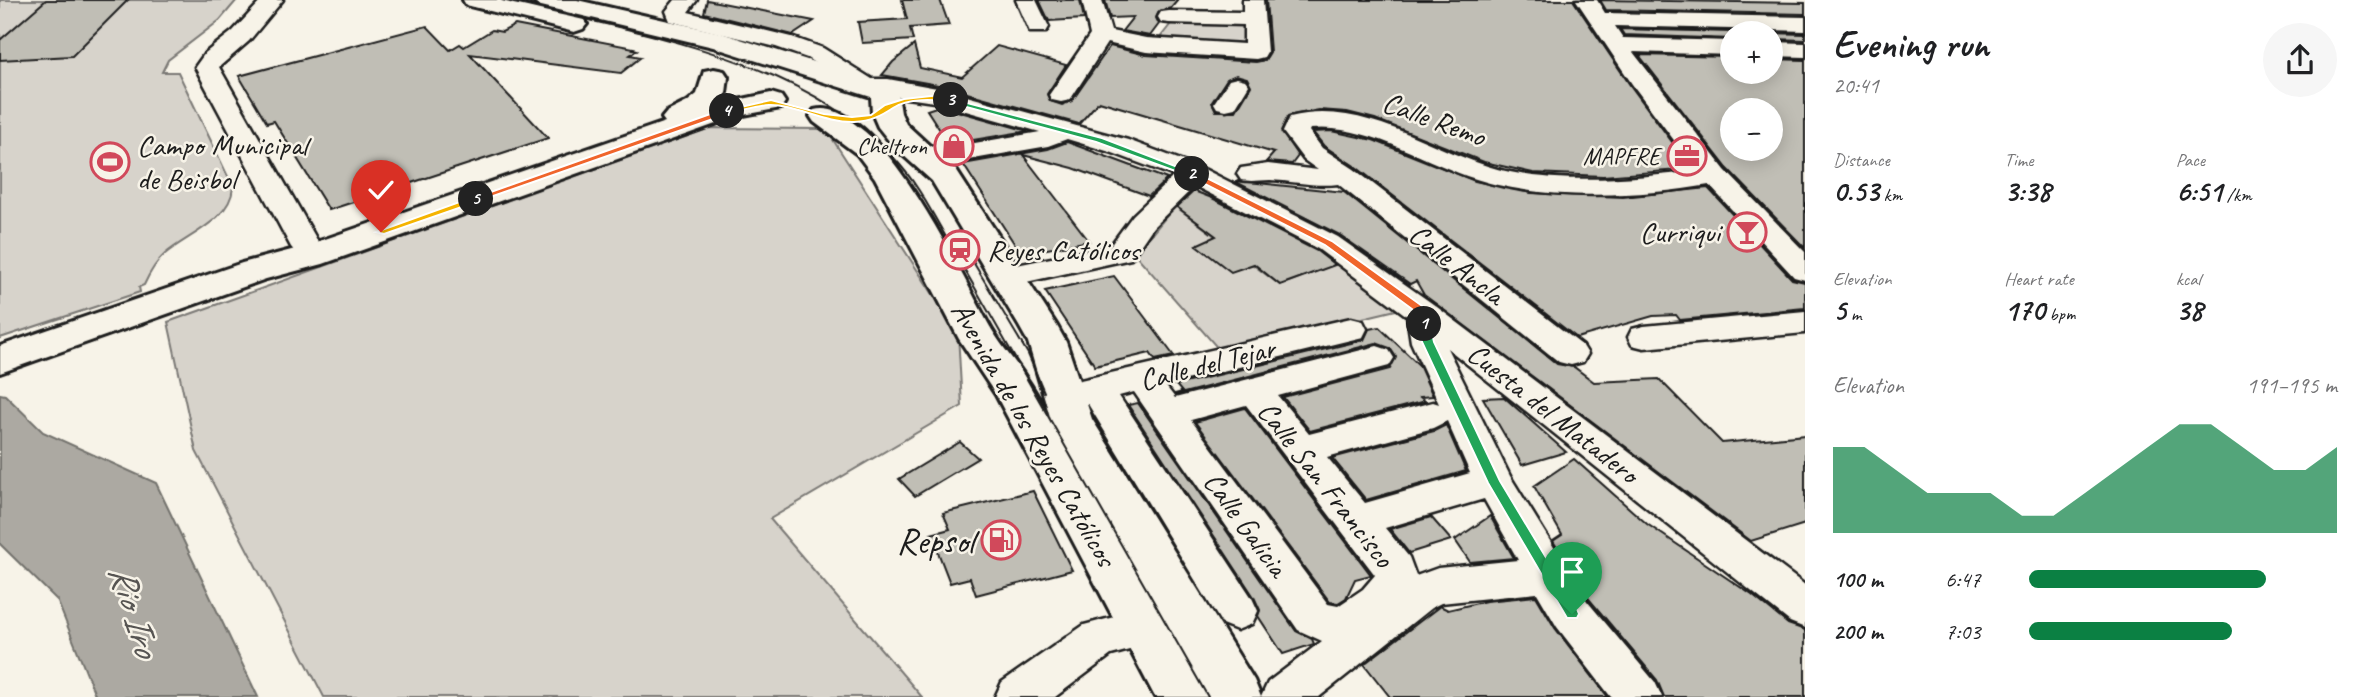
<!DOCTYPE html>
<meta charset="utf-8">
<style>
:root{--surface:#fff;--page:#f6f6f6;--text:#202124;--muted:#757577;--accent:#0b8043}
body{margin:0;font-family:Caveat,sans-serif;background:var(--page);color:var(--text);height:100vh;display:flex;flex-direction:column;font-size:26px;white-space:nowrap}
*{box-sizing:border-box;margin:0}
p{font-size:23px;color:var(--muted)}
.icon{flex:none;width:38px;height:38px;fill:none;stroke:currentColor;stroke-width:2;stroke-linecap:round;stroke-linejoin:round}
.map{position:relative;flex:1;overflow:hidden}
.details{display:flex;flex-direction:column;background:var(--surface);width:560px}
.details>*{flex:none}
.tools{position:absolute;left:1720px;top:21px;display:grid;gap:14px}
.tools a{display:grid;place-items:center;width:63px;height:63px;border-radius:50%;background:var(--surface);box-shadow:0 4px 18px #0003;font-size:35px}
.pin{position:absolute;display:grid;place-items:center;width:60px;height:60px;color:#fff;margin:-72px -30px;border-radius:50% 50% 50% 0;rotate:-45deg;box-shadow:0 0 7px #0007}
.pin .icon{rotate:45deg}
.km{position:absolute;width:35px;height:35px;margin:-18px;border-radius:50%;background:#222;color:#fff;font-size:19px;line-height:35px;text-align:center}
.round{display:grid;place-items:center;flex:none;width:74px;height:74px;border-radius:37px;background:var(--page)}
.head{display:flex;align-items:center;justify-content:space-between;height:119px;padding:0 28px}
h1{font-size:38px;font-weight:700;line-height:52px}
.stats{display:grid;grid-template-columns:repeat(3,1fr);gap:10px;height:119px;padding:7px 28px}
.stats div{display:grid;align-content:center}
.stats b{font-size:30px;font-weight:700}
.stats small{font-size:19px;font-weight:400}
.stats p{font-size:19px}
.chart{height:196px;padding:14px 28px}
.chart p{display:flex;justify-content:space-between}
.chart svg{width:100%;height:126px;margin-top:7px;fill:var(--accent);opacity:.7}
ul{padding:0 28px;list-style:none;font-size:23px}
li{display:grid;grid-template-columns:112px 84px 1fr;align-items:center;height:52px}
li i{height:18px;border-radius:9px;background:var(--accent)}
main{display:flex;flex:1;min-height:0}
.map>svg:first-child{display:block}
.green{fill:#d7d3cb;stroke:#7a7874;stroke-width:2}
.water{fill:#aca9a2;stroke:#72716c;stroke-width:2}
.building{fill:#c0beb5;stroke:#1c1c1c;stroke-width:2;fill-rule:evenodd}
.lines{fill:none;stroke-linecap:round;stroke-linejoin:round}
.minor-casing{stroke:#1c1c1c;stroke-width:5}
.major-casing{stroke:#1c1c1c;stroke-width:6}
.minor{fill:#f7f3e8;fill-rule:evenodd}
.major{fill:#f7f3e8;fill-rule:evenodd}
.tram{stroke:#1c1c1c;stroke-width:2}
.split-1{fill:#22a559;stroke:#fff;stroke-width:2}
.split-2{fill:#f0652b;stroke:#fff;stroke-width:2}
.split-3{fill:#22a559;stroke:#fff;stroke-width:2}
.split-4{fill:#f5b400;stroke:#fff;stroke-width:2}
.split-5{fill:#f0652b;stroke:#fff;stroke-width:2}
.split-6{fill:#f5b400;stroke:#fff;stroke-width:2}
.labels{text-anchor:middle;stroke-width:5;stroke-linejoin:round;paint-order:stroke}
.far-poi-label{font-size:24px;fill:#1c1c1c;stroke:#f7f3e8;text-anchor:end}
.street-label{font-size:30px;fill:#1c1c1c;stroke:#f7f3e8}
.poi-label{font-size:30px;fill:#1c1c1c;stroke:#f7f3e8;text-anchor:start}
.near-poi-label{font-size:37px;fill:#1c1c1c;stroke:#f7f3e8;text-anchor:end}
.near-water-label{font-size:38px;font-style:italic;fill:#565452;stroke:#f7f3e8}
</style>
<main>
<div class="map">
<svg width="1805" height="697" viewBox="0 0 1805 697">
<rect width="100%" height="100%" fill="#f7f3e8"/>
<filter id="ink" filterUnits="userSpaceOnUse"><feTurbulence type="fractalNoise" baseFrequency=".0143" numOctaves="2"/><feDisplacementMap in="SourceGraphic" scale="14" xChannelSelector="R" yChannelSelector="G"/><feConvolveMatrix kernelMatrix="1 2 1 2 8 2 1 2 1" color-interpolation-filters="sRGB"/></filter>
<g filter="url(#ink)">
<g class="green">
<path d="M0,0H237L220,20L168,60L162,72H178L233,187C231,220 187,235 165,254C155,263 149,274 144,285L139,287L140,292L0,338Z"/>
<path d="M1174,20L1248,21L1251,49L1155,44Z"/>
<path d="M710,128L826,129L958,333L962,406L770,519L922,697H324L196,451L168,322Z"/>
<path d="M1175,206L1280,285L1336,264L1400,309L1221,352L1135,254Z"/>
</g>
<path class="water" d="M0,394L5,395L43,432L156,483L258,697H96L57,600L0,544Z"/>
<g class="building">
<path d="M46,0H128L72,56L0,60V40Z"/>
<path d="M707,0L814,21L793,35L704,13Z"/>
<path d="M902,0H940L949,25L910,28L913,40L862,43L858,22L907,19Z"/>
<path d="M1039,0H1080L1084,19L1049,21Z"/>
<path d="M1105,0H1178L1171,8L1159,11L1156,18L1159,24L1150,36L1122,31L1133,17L1110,18Z"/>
<path d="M1266,0H1573L1630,85L1692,169L1603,176L1533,173L1484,162L1375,119L1347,112L1319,110L1288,116L1281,131L1298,156L1292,164L1266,162L1274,153L1099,101L1079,124L938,85L882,75L893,62L914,45L920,68L962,77L997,46L1066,65L1047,94L1050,101L1062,105L1072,101L1110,46L1146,55L1256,62L1265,60L1270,52ZM1236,75L1247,78L1251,86L1236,111H1216L1212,102L1227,79Z"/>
<path d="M1600,0L1805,3V14L1606,10Z"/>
<path d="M515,25L634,48L633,49L637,50L630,55L641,57L621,73L470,54L548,138L329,210L274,121L267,123L239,76L427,26L450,50L460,44L464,47L492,30L502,32Z"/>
<path d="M1620,29L1805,34V40L1771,39V33H1732V39L1624,35Z"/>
<path d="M1639,55L1732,57V72H1771V59L1805,60V248L1727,168ZM1732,110H1771V153L1732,151Z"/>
<path d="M939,106L1028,131L949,144L927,110Z"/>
<path d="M1331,131L1373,140L1475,181L1531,193L1623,197L1708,188L1792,279L1805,282V308L1680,320L1676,315L1653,316L1577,338L1356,167L1324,146L1313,132Z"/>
<path d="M1067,142L1167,179L1149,196L1073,168L1023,155L1089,241L1021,254L963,164L1048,149Z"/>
<path d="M1238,181L1344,192L1557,364L1574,367L1594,382L1659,379L1722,443L1805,435V524L1751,541L1424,295L1416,281L1410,284L1340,235L1236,182Z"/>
<path d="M1194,191L1212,198L1317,251L1335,265L1280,285L1254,264L1231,272L1196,245L1216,236L1177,207Z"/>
<path d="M1114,276L1174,356L1155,360L1150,353L1095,366L1045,291Z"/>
<path d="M1379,327L1419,365L1433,396L1420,397L1425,401L1310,431L1283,397L1390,369L1396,357L1390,348L1376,343L1176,395L1175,394L1182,392L1176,385L1364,340L1369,329Z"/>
<path d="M1504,397L1566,452L1522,465L1483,398Z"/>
<path d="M1138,403L1296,631L1312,639L1314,644L1283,654L1258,616L1260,610L1254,597L1128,405Z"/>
<path d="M1245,408L1371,575L1355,579L1346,598L1338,603L1330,602L1195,422Z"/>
<path d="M1446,425L1466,471L1366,500L1332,458L1434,431Z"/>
<path d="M960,442L978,458L915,496L899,479Z"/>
<path d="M1574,459L1647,524L1752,595L1788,624L1805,630V697H1664L1657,680L1589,599L1553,541L1562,535L1534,486Z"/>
<path d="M1033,491L1072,570L976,595L970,578L950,583L931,534L950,529L943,513Z"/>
<path d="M1490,516L1514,558L1470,562L1455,540Z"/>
<path d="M1431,517L1451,540L1409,553L1390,529Z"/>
<path d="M1536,596L1555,628L1608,697H1390L1364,664L1440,606L1448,610L1486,601Z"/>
</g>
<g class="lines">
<g class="minor-casing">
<g id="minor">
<path d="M262,0H283L249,41L219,67L321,247L316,253L306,256L296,253L291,247L195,67L205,53L233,31Z"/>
<path d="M675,0H697L688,12L792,37L823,48L872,79H888L937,88L1128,140L1202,168L1338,237L1433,304L1805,585V628L1790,622L1447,348L1510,476L1587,601L1655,682L1662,697H1611L1557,627L1537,593L1441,603L1431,608L1319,697H1261L1268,682L1322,641L1298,630L1134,392L1119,396L1252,598L1258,611L1252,624L1237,630L1222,624L1088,404L1063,410L1051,406L1046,397L1051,388L1063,384L1351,318L1363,321L1367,329L1363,337L1165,385L1175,398L1377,346L1389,350L1394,358L1389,366L1278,396L1309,434L1433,402L1439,404L1411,342L1407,316L1318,249L1195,186L1153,227L1131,259L1008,286L997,283L993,276L997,269L1110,246L1133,215L1174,176L1110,152L1067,139L1048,146L951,163L910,159L906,153L910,147L919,145L951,147L1040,132L934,102L859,91L807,58L776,47L670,21L666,11ZM1246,405L1375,575L1363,589L1338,606L1328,604L1191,420ZM1447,421L1470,473L1365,503L1327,457L1433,428ZM1484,499L1518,560L1438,568L1416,576L1409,557L1385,528Z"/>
<path d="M1016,0H1036L1049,27L1046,32H1030Z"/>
<path d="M1082,0H1102L1111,31L1146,38L1244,44V25L1169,23L1161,22L1158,17L1161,12L1169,11L1243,12V0H1263L1267,52L1264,57L1256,59L1146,52L1107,43L1070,100L1061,102L1052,100L1049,95L1090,35Z"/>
<path d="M1576,0H1597L1605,13L1805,17V31L1615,26L1623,38L1732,41V55L1633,52L1725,170L1805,252V280L1794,277L1709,185C1640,197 1543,201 1476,179C1423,162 1368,123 1310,129L1309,131L1322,148L1354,169L1583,346L1588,354L1583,362L1571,365L1559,362L1338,184C1315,187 1293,181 1270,180C1260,180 1252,182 1241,180L1237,174L1241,168L1268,164L1318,170L1304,160L1283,132L1290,117C1368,97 1437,157 1510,172C1570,184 1637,178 1697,171L1632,84Z"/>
<path d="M1771,42L1805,43V57L1771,56Z"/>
<path d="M1237,78L1245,80L1249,85L1235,108L1226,110L1217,108L1214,103L1229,80Z"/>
<path d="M1805,311V333L1644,348L1632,345L1628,337L1632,329L1644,326Z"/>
<path d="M1144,609L1159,614L1166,628L1159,642L1111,655L1055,697H995L1002,682L1084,625Z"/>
</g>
</g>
<g class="major-casing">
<g id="major">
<path d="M463,0H505L583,19L587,24L583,29L574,32L466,5Z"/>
<path d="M534,0H577L721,33L893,87L898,95L901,113L906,124L956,170L1057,326L1066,342L1092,419L1254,680L1261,697H1155L996,395L959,339L875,178L857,154L814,122L810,116L814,110C879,94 964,282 992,330C1002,347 1016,362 1026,378C1035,391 1043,406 1051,420L1028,342L1019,326L932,181L894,147L878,127L872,113L871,97L713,47L537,5Z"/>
<path d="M714,69L724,71L728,77L726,93L719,104L771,93L781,96L785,102L781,108L738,116L323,264L266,279L0,373V346L242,263L299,248L665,122L662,118L667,112L687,102L697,94L704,71Z"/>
</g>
</g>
<use href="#minor" class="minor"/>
<use href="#major" class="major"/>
<g class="tram">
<path d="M502,0C630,32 800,55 893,157C919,184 935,219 954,251L1208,697"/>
<path d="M963,245L1028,354L1044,392"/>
</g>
</g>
</g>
<path class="split-1" d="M1424,320L1430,324L1434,342L1500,481L1577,609L1579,614L1577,618H1567L1488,483L1422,342L1419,324Z"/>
<path class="split-2" d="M1189,172H1195L1332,241L1425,308L1428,327H1420L1416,312L1325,245L1189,176Z"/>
<path class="split-3" d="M948,98L1102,138L1196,174L1189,176L1096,142L948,102Z"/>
<path class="split-4" d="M940,95L956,100L951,103C936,99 908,98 893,108C881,116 871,121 854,122C825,123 794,104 769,105C756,106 740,111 727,113L723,111L771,100L824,114L852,117L871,115L885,105L904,99Z"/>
<path class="split-5" d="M727,108L730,113L479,201L471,199Z"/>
<path class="split-6" d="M476,196L479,197V201L384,234L376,232Z"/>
<defs>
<g id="shop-ring" transform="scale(2.0125)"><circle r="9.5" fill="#f7f3e8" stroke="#d1495b" stroke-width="1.5"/><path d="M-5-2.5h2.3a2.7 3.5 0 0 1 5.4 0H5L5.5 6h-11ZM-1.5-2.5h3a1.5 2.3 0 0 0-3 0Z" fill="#d1495b"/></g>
<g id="office-ring" transform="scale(2.0125)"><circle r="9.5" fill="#f7f3e8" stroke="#d1495b" stroke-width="1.5"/><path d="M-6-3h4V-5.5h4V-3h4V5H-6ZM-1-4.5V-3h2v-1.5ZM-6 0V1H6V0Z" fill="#d1495b"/></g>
<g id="stadium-ring" transform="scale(2.0125)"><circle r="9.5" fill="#f7f3e8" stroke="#d1495b" stroke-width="1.5"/><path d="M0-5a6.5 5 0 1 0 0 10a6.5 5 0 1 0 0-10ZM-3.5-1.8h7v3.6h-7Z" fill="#d1495b"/></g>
<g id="bar-ring" transform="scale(2.0125)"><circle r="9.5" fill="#f7f3e8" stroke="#d1495b" stroke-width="1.5"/><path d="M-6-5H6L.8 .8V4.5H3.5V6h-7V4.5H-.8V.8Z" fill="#d1495b"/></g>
<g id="station-ring" transform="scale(2.0125)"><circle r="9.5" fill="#f7f3e8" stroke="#d1495b" stroke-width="1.5"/><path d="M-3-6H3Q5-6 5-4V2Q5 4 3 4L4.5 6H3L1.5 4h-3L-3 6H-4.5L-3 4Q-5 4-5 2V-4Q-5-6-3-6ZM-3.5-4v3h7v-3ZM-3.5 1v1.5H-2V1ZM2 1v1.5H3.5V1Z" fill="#d1495b"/></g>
<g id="fuel-ring" transform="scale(2.0125)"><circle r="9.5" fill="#f7f3e8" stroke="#d1495b" stroke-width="1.5"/><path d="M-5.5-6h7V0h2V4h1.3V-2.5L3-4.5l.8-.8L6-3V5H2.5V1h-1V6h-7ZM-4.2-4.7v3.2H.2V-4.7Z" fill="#d1495b"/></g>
</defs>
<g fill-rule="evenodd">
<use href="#shop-ring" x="954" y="146"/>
<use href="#office-ring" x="1687" y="156"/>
<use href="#stadium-ring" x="110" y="162"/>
<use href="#bar-ring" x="1747" y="232"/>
<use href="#station-ring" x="960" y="250"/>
<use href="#fuel-ring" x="1001" y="540"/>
</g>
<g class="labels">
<g class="far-poi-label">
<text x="927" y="154">Cheltron</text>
<text x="1660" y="164">MAPFRE</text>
</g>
<g class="street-label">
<text transform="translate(1434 119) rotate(20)" y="10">Calle Remo</text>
<text transform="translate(1457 264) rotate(38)" y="10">Calle Ancla</text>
<text transform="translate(1207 364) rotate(-14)" y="10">Calle del Tejar</text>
<text transform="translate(1553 413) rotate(38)" y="10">Cuesta del Matadero</text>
<text transform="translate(1034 434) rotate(60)" y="10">Avenida de los Reyes Católicos</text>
<text transform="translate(1326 484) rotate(52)" y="10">Calle San Francisco</text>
<text transform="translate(1246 524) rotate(54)" y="10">Calle Galicia</text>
</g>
<g class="poi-label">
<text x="137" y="155">Campo Municipal<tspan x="137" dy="34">de Beisbol</tspan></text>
<text x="1720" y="242" text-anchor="end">Curriqui</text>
<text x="987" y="260">Reyes Católicos</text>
</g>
<g class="near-poi-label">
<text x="974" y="553">Repsol</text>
</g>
<g class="near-water-label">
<text transform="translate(135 610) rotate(73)" y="13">Rio Iro</text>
</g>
</g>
</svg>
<div class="tools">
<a>+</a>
<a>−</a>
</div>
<div class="pin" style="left:1572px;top:614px;background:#1e9e55"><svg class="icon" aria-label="arrive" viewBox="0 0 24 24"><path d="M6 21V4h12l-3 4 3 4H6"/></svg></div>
<div class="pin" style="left:381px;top:232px;background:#d93025"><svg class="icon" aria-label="check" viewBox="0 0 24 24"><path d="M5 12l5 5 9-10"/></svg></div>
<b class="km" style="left:1424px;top:324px">1</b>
<b class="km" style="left:1192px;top:174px">2</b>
<b class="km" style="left:951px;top:100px">3</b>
<b class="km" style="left:727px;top:111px">4</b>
<b class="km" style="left:476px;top:199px">5</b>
</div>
<section class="details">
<div class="head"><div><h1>Evening run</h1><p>20:41</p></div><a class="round"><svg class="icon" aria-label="share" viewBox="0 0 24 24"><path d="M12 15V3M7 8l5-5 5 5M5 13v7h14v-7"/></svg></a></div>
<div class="stats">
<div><p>Distance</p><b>0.53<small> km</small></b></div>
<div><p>Time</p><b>3:38</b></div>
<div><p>Pace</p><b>6:51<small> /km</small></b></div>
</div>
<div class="stats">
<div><p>Elevation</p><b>5<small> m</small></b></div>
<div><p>Heart rate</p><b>170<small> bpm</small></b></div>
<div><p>kcal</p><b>38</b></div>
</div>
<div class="chart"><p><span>Elevation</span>191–195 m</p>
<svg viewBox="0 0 160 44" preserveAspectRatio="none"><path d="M0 44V14L10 14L20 22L30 30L40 30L50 30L60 38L70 38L80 30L90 22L100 14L110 6L120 6L130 14L140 22L150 22L160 14V44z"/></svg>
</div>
<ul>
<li><b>100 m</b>6:47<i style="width:77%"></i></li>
<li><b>200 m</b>7:03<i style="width:66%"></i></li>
</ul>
</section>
</main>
